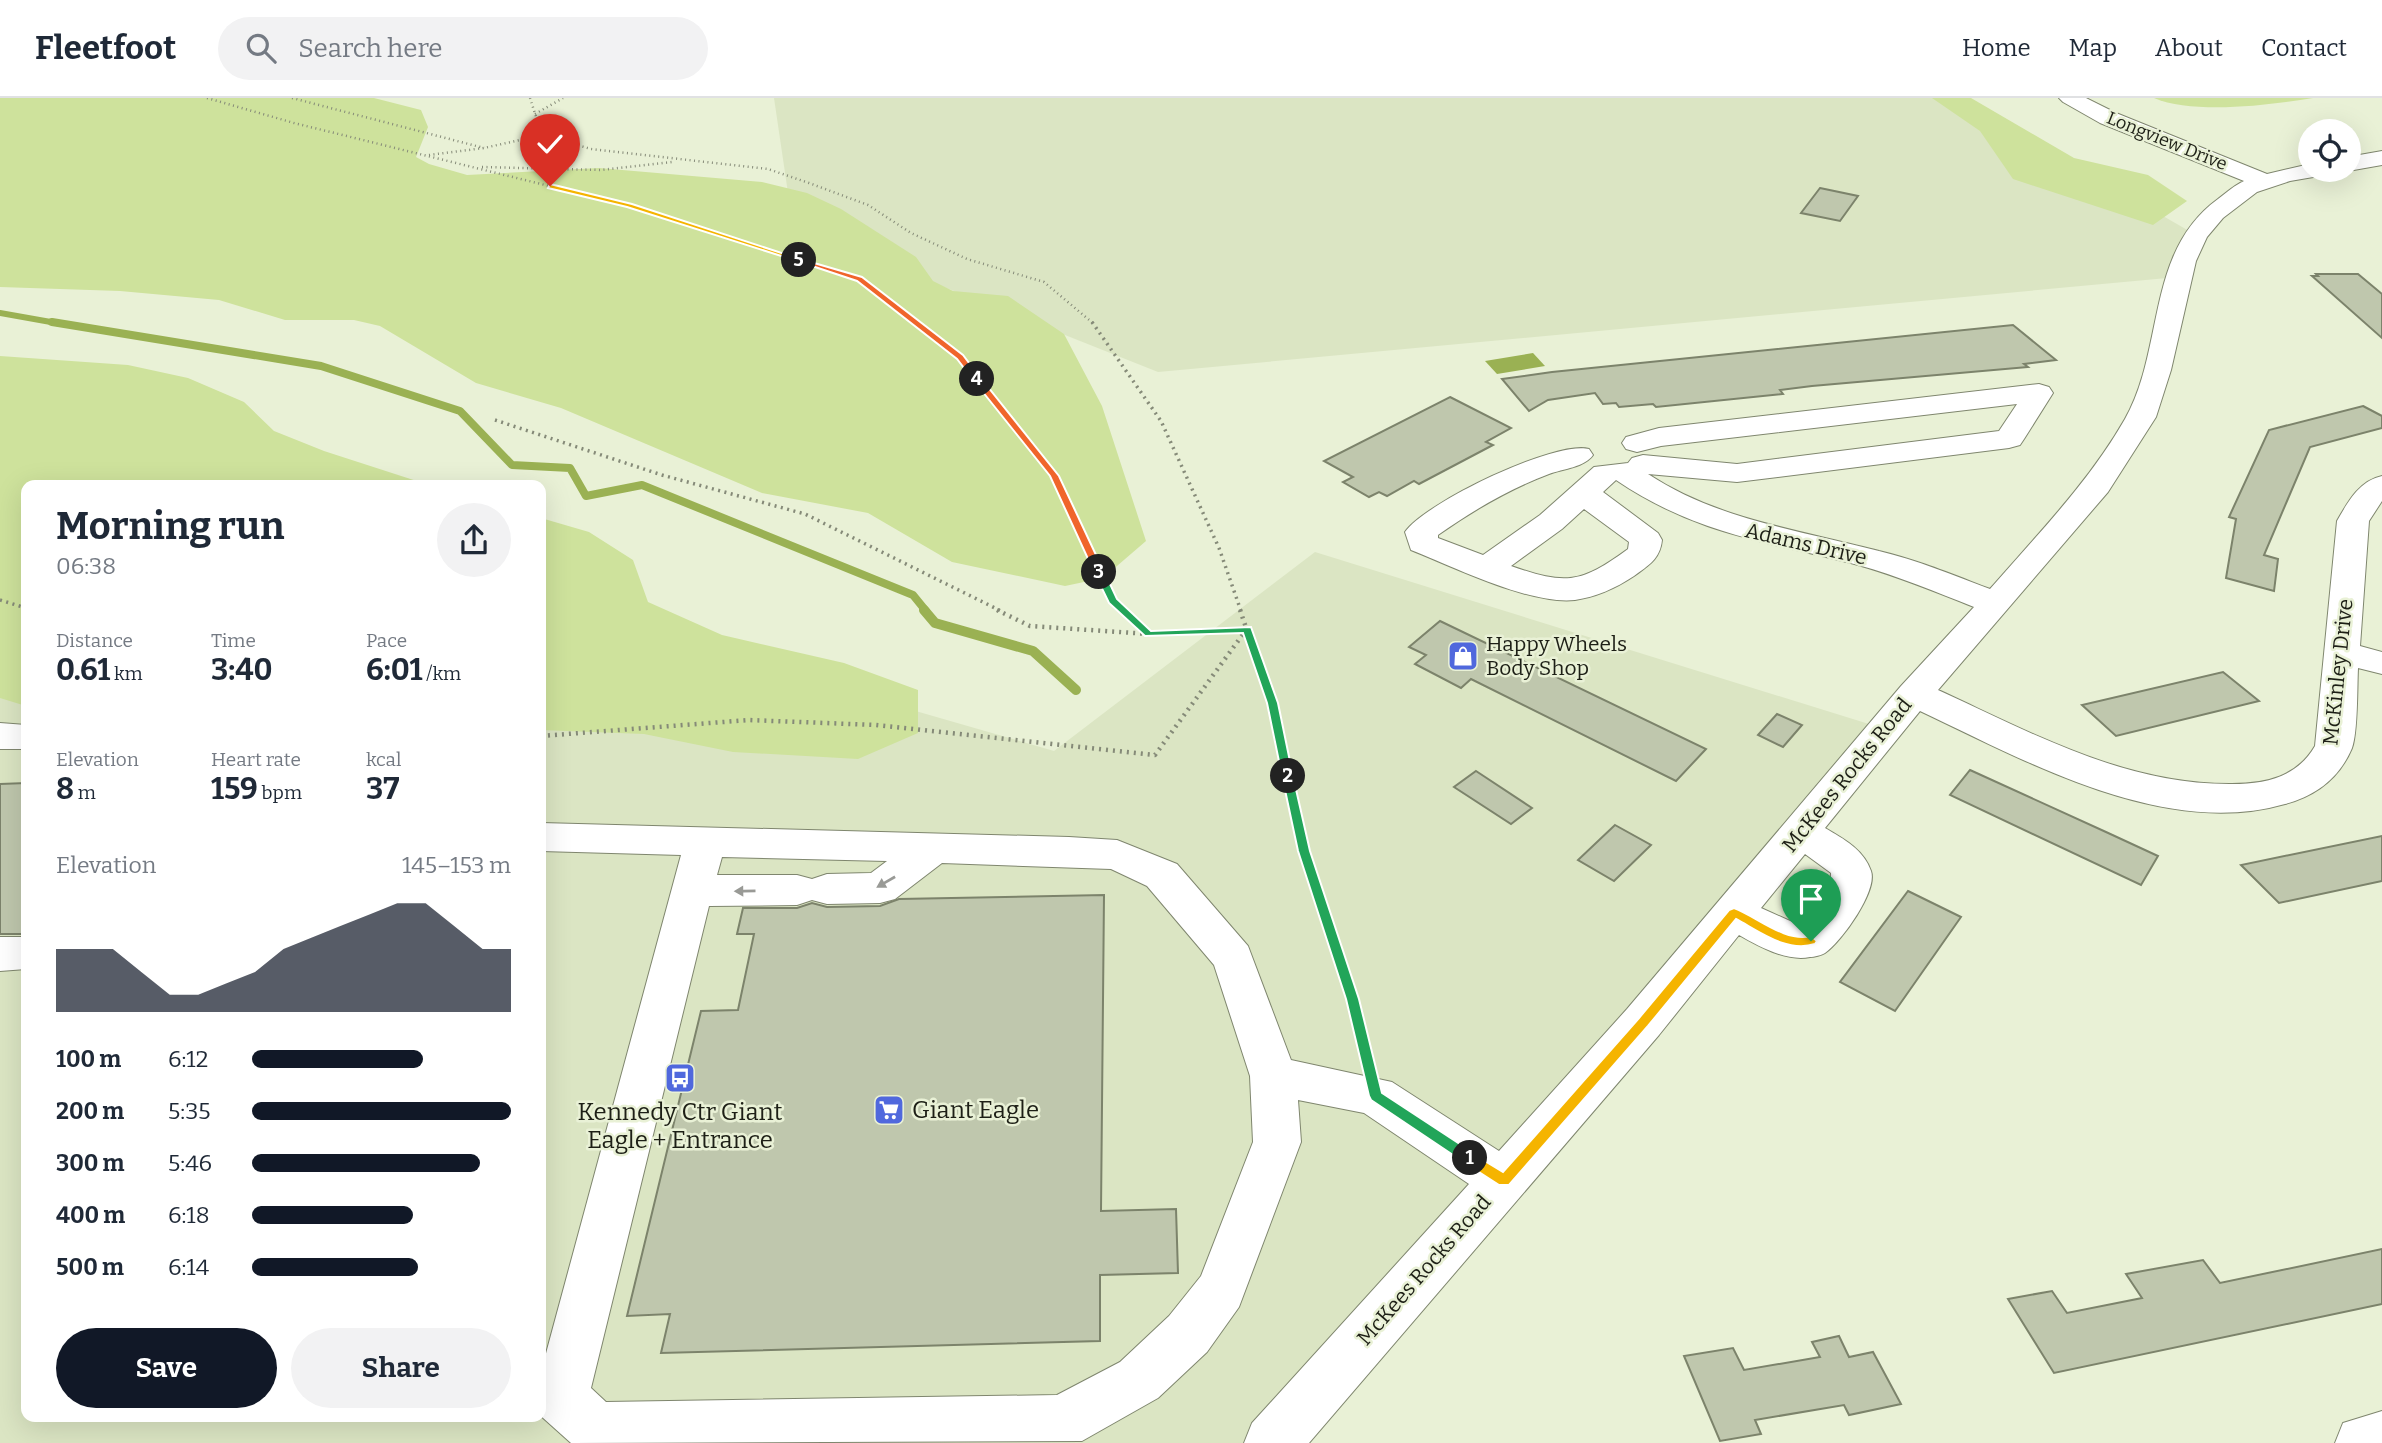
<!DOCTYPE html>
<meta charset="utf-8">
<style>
:root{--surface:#fff;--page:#f2f2f3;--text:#1f2937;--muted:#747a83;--line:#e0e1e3;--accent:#111827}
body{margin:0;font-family:Bitter,serif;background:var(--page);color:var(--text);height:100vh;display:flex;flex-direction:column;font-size:26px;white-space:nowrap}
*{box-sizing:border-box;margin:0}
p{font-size:23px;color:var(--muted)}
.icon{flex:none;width:38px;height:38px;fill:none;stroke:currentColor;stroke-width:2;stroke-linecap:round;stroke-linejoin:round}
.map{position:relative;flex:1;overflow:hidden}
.drawer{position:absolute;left:21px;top:382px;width:525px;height:942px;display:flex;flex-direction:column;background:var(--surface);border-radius:14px;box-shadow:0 7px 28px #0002}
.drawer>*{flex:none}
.controls{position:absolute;left:2298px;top:21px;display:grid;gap:14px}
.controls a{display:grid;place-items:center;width:63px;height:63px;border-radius:50%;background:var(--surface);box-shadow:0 7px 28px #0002;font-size:35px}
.pin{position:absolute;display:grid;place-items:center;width:60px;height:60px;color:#fff;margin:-72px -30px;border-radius:50% 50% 50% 0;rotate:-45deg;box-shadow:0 0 7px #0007}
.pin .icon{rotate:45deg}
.km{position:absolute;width:35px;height:35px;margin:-18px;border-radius:50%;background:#222;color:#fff;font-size:19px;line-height:35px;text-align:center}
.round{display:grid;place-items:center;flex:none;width:74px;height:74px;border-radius:37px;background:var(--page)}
.head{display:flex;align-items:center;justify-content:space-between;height:119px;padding:0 35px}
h1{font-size:38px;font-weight:700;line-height:52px}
.figures{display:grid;grid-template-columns:repeat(3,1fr);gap:10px;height:119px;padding:7px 35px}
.figures div{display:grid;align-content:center}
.figures b{font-size:30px;font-weight:700}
.figures small{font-size:19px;font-weight:400}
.figures p{font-size:19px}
.chart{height:196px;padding:14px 35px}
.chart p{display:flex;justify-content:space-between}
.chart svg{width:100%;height:126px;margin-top:7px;fill:var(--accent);opacity:.7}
.primary-button{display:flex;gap:14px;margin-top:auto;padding:14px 35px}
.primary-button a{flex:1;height:80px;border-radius:42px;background:var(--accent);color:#fff;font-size:28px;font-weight:700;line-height:80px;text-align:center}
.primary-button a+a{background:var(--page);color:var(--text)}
ul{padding:0 35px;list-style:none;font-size:23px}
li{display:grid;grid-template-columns:112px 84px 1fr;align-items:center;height:52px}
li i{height:18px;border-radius:9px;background:var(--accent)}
header{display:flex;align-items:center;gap:42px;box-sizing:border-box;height:98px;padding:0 35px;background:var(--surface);border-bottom:2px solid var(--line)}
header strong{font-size:33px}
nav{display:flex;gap:38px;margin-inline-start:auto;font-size:24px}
.search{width:490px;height:63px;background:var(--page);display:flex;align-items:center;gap:18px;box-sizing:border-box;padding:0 24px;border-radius:38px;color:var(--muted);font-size:26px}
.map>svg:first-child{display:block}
.built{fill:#dbe5c3}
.green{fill:#cee29c}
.water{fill:#9ab153}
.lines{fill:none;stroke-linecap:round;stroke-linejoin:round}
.stream-far2{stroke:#9ab153;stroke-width:6}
.stream-far1{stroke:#9ab153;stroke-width:8}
.stream{stroke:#9ab153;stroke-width:10}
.building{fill:#bfc7ad;stroke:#7c836b;stroke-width:2}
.minor-casing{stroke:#7f866e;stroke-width:2}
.path-far3{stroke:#858a78;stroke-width:2.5;stroke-dasharray:1 3.5;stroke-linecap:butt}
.path-far2{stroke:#858a78;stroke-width:3.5;stroke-dasharray:2 4.5;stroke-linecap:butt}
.path-far1{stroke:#858a78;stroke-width:4.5;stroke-dasharray:2 5;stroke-linecap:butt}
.path{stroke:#858a78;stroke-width:5;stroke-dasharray:2.5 7;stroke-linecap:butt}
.minor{fill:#fff;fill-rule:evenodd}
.oneway{fill:#999a96}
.split-1{fill:#f5b400;stroke:#fff;stroke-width:2}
.split-2{fill:#22a559;stroke:#fff;stroke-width:2}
.split-3{fill:#22a559;stroke:#fff;stroke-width:2}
.split-4{fill:#f0652b;stroke:#fff;stroke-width:2}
.split-5{fill:#f0652b;stroke:#fff;stroke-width:2}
.split-6{fill:#f5b400;stroke:#fff;stroke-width:2}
.labels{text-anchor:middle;stroke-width:5;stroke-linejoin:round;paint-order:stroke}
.far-street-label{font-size:18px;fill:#1d1f16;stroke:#e9f1d6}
.street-label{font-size:21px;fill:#1d1f16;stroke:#e9f1d6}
.poi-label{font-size:21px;fill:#1d1f16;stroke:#e9f1d6;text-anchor:start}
.near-poi-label{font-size:24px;fill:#1d1f16;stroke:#e9f1d6;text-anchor:start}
</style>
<header>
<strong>Fleetfoot</strong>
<div class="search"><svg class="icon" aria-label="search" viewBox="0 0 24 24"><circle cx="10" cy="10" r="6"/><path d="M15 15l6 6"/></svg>Search here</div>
<nav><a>Home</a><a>Map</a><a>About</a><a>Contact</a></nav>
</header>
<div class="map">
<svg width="2382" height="1345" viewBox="0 0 2382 1345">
<rect width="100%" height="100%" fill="#e9f1d6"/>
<g class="built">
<path d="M774,0H1958L2196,137L2178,179L1158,274L793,129Z"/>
<path d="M1315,454L1885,631L1272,1345H0V484L26,483V1318H541V505L1054,653Z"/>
</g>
<g class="green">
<path d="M0,0H374L421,12L428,29L416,59L429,66L467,77L599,70L762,84L807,95L841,111L916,159L933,183L953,193L1008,198L1064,236L1102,308L1146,443L1103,480L1065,488L952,464L868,415L762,395L561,310L476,285L380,228L354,222H285L219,202L120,193L0,189Z"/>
<path d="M1932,0H1971L2074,60L2148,77L2187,103L2153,127L2013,81L1980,33Z"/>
<path d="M2154,0H2313C2271,7 2194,17 2154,0Z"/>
<path d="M0,258L128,267L188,280L244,304L274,333L324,353L429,387H26V608L0,600Z"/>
<path d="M541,420L589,434L633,462L648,504L722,537L844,565L918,592V635L858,661L733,654L644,636L541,632Z"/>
</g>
<path class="water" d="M1533,255L1545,268L1497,276L1485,263Z"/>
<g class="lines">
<path class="stream-far2" d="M0,215L62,226"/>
<path class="stream-far1" d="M52,224L321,268L460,313L512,367L570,370L586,398L642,387L913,497L926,513"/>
<path class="stream" d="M924,512L935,525L1033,553L1076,592"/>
</g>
<g class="building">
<path d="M1820,90L1858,98L1840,123L1801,115Z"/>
<path d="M2316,176H2358L2382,196V240L2312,178H2318Z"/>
<path d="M2013,227L2056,262L2024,266L2028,269L1812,288L1780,292L1783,296L1656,309L1653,306L1619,309L1616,305L1603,306L1595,295L1548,302L1529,313L1502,281L1552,274Z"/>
<path d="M1450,299L1511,330L1486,344L1493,347L1419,386L1414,383L1387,398L1379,394L1369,399L1343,384L1353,379L1324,363Z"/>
<path d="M2363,308L2382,318V330L2310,349L2264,457L2278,461L2274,493L2226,480L2236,421L2229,419L2269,332Z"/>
<path d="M1440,523L1706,651L1676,683L1471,581L1461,590L1415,566L1426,557L1409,549Z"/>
<path d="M2223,574L2259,603L2116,638L2082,607Z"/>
<path d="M1777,616L1802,627L1783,649L1758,637Z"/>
<path d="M1970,672L2106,734L2158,758L2141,787L1950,697Z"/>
<path d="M1476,673L1532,710L1511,726L1454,689Z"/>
<path d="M26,685V836H0V686Z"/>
<path d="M1615,727L1651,747L1614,783L1578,762Z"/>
<path d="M2382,738V783L2279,805L2241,767Z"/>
<path d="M1908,793L1961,819L1895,913L1840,884Z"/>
<path d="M1104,797L1101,1113L1176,1111L1178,1175L1100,1177V1243L661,1255L670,1216L627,1218L701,913L738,912L754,836H737L743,810H797L812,805L827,809L880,808L899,801Z"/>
<path d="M2382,1151V1206L2054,1275L2008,1201L2052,1193L2067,1215L2142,1200L2126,1176L2203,1162L2220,1185Z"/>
<path d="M1839,1238L1849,1259L1873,1254L1901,1306L1849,1317L1844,1307L1755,1322L1761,1336L1720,1343L1684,1258L1733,1250L1744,1272L1820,1259L1812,1244Z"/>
</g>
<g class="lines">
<g class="minor-casing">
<g id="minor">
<path d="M2059,0H2086L2116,15L2267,76L2310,66V72H2329L2325,77L2290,83L2257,94L2223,120L2207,139L2196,163L2171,272L2156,319L2108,394L1938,592C2032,635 2125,687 2232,686C2266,686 2297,679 2315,648L2337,423C2348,404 2359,383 2382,378V403L2369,423L2360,548L2382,554V576L2358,570C2357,590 2358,634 2352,650C2339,681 2315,698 2285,706C2164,741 2026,663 1920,613L1825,730C1844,741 1864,752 1871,773C1878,793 1841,844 1825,855C1822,857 1814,859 1810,859C1787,864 1758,848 1739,837L1659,937L1309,1345H1244L1252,1325L1469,1086L1364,1015L1298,1002L1301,1044L1239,1209L1207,1254L1158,1300L1082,1343L571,1345L542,1319L541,1274L681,757L541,753V725L1069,739L1117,742L1177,766L1248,848L1291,962L1392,984L1499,1053L1627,911L1901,588L1974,509C1936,494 1898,478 1858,467C1767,443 1697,437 1616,382L1603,394L1658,435L1662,442C1660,461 1649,467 1634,478C1616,490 1596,499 1575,502C1530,507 1454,469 1411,452L1405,434C1425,405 1555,342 1589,351L1593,357C1585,369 1563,371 1549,376C1509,391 1472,413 1438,437V440L1483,457L1540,417L1594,369L1628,365L1632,360L1643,357L1737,366L1999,333L2017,306L1661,348L1637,354L1626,351L1622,345L1626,339L1659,330L2039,286L2049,289L2053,295L2024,341L2020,347L2009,350L1737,384L1648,376C1718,422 1799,432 1879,453C1917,462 1953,477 1990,491C2037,437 2089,384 2125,321C2165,251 2145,154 2218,101C2226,95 2235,87 2244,83L2100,25L2063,4ZM1584,411L1629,444L1628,451C1580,486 1566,487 1511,468L1562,431ZM1805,756L1831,775C1831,798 1813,811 1799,827L1761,810ZM722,759L887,763L871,775L827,776L812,781L797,777H717ZM942,765L1111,771L1147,788L1214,867L1250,978L1253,1044L1201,1178L1169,1218L1120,1264L1057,1297L606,1304L591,1290L709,808L797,807L812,802L827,806L880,805L895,801Z"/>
<path d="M2382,53V67L2348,73L2344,72H2348V59Z"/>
<path d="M0,625L26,627V651H0Z"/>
<path d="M0,839H26V871L0,873Z"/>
<path d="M2382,1313V1345H2335L2343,1325Z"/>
</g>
</g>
<g class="path-far3">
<path d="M207,0L294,25L630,108L860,181L918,226"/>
<path d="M292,0L484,50"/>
<path d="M530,0L542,37L591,51L768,71L809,85L868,107L911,135L967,161L1044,184L1094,226"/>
<path d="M535,16L563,0"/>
<path d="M429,57L484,50L542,37"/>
<path d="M482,69L601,72L672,64"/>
</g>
<g class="path-far2">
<path d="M916,224L960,259L1054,378L1113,502L1125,513"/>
<path d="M1092,224L1161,323L1219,450L1241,513"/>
<path d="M495,322L662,377L805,416L1001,513"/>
<path d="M0,502L26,510"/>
</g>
<g class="path-far1">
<path d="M997,512L1030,528L1149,536L1247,531"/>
<path d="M1123,512L1149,536"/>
<path d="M1240,512L1272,605L1304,753L1345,879"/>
<path d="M541,638L749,622L876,627L1155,657L1246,532"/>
</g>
<path class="path" d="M1344,878L1367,963"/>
<use href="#minor" class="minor"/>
</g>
<defs><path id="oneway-solid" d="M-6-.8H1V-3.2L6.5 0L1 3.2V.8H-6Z" transform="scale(1.75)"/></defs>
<g class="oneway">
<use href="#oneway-solid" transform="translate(886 784) rotate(150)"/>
<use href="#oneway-solid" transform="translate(745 793) rotate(179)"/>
</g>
<path class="split-1" d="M1734,810C1758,819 1784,844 1811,838L1817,843L1815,846C1787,855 1760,834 1736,821L1648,928L1509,1087H1499L1465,1065L1463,1060L1470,1054L1503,1074L1639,920L1729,812Z"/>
<path class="split-2" d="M1288,674L1293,678L1310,753L1359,901L1382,995L1475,1056V1065H1465L1371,1002L1369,998L1346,901L1298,753L1282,678Z"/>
<path class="split-3" d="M1096,471H1103L1117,501L1151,533L1251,529L1278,605L1293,678L1292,681L1288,682L1282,678L1267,605L1243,535L1145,538L1109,505L1094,474Z"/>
<path class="split-4" d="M974,279H980L1059,378L1104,474L1103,476L1094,474L1050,378L974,283Z"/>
<path class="split-5" d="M797,160L862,179L963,257L981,281L974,283L957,261L857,183L797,163Z"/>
<path class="split-6" d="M550,86L632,106L803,162L797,163L627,109L548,90Z"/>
<defs>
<g id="shop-square" transform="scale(1.575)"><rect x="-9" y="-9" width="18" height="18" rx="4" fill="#5068dd" stroke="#e9f1d6"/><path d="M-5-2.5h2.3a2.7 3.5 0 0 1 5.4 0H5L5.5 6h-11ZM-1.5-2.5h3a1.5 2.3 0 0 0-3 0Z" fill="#fff"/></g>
<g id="bus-square" transform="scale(1.575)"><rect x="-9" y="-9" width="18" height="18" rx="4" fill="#5068dd" stroke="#e9f1d6"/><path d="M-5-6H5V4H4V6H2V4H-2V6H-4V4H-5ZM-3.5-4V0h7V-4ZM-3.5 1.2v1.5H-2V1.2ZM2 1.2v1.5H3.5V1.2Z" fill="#fff"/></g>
<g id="supermarket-square" transform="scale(1.575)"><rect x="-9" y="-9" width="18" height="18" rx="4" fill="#5068dd" stroke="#e9f1d6"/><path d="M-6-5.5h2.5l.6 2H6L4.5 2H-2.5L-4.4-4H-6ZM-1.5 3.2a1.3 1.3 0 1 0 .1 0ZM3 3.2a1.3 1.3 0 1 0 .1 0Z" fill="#fff"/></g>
</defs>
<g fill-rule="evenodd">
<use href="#shop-square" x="1463" y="558"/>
<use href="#bus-square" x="680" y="980"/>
<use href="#supermarket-square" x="889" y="1012"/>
</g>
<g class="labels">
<g class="far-street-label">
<text transform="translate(2167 43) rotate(22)" y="6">Longview Drive</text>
</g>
<g class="street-label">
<text transform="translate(1806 446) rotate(13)" y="7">Adams Drive</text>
<text transform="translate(2338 574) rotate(-84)" y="7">McKinley Drive</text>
<text transform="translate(1847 677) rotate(-51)" y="7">McKees Rocks Road</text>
<text transform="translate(1424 1172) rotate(-49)" y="7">McKees Rocks Road</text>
</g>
<g class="poi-label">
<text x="1486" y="553">Happy Wheels<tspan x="1486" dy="24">Body Shop</tspan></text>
</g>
<g class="near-poi-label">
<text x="912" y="1020">Giant Eagle</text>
<text x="680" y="1022" text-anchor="middle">Kennedy Ctr Giant<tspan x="680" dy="28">Eagle + Entrance</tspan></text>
</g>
</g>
</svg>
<div class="controls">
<a><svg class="icon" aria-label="locate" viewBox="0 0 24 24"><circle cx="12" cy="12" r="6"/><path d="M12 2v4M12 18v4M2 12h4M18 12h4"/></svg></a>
</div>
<div class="pin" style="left:1811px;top:843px;background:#1e9e55"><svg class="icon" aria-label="arrive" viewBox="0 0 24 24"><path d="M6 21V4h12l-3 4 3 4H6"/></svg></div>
<div class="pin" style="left:550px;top:88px;background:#d93025"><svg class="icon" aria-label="check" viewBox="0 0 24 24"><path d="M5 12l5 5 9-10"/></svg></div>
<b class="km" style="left:1470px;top:1060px">1</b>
<b class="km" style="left:1288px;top:678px">2</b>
<b class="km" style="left:1099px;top:474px">3</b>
<b class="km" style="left:977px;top:281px">4</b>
<b class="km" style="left:799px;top:162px">5</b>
<section class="drawer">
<div class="head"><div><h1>Morning run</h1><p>06:38</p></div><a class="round"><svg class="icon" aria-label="share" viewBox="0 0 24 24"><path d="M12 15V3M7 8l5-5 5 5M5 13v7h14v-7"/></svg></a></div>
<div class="figures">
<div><p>Distance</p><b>0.61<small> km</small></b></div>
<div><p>Time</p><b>3:40</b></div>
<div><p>Pace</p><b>6:01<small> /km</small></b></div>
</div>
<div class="figures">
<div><p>Elevation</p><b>8<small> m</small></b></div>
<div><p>Heart rate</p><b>159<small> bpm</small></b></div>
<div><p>kcal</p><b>37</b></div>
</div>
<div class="chart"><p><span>Elevation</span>145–153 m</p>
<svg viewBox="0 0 160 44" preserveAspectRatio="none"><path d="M0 44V22L10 22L20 22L30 30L40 38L50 38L60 34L70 30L80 22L90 18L100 14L110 10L120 6L130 6L140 14L150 22L160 22V44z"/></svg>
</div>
<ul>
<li><b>100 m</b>6:12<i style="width:66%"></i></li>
<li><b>200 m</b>5:35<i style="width:100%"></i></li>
<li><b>300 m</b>5:46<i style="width:88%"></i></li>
<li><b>400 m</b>6:18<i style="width:62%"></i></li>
<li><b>500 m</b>6:14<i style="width:64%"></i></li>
</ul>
<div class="primary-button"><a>Save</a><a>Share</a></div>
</section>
</div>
